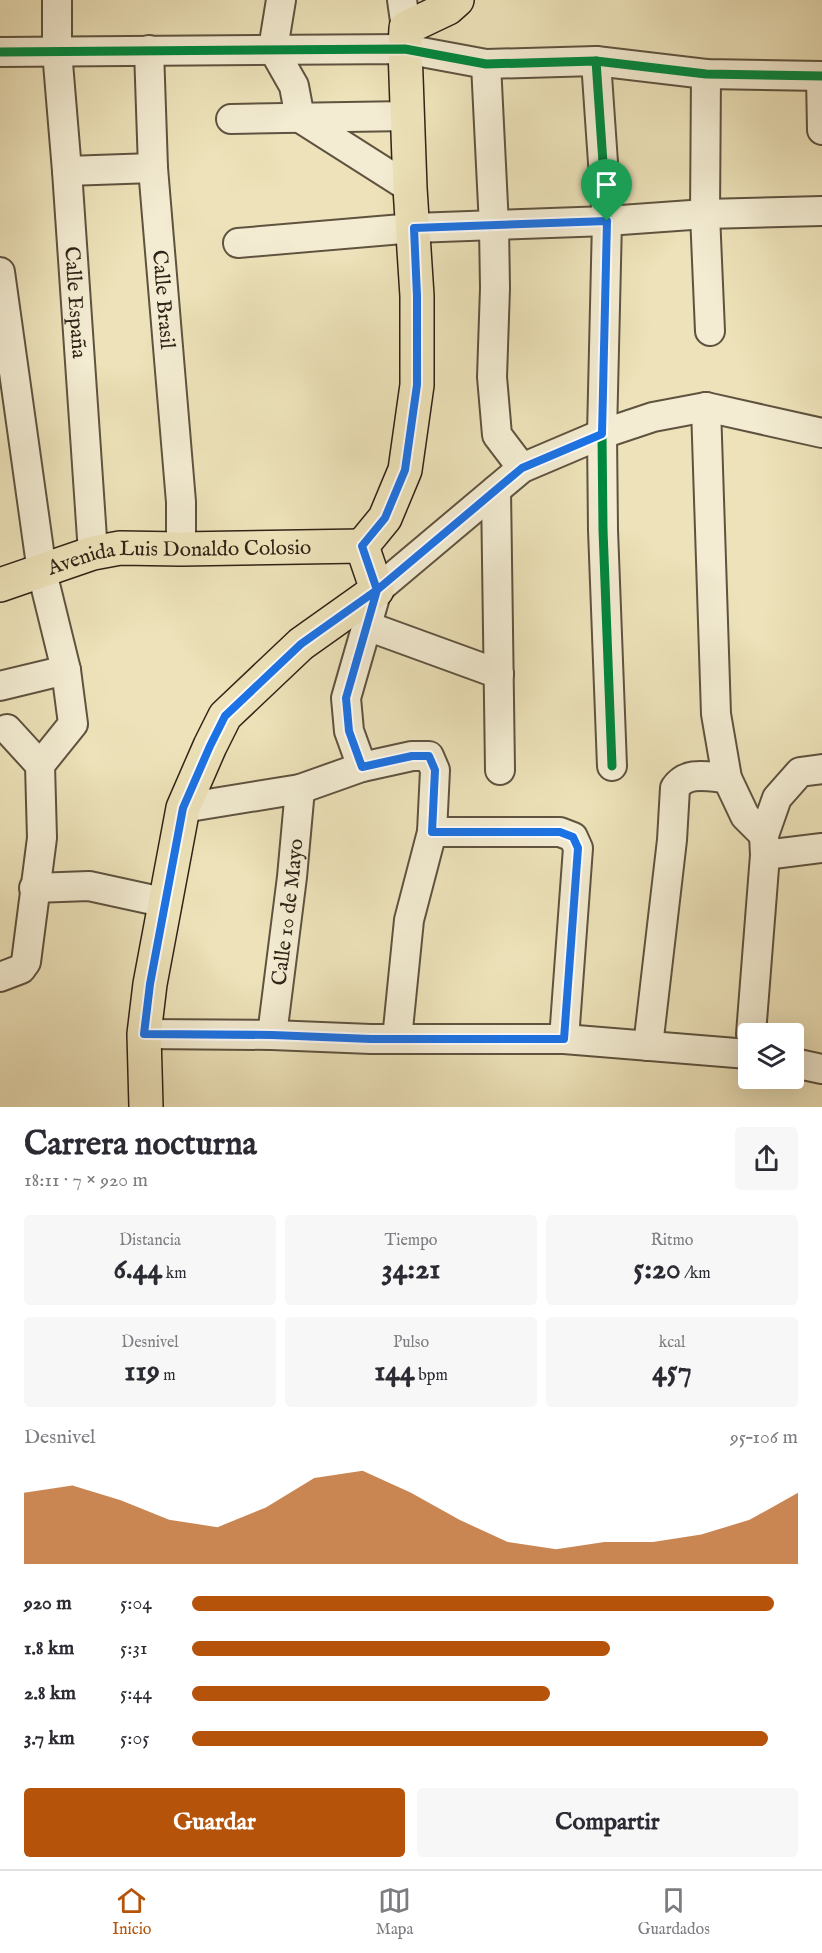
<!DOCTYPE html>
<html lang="es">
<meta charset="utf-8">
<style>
:root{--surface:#fff;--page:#f7f7f7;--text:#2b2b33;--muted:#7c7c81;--line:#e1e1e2;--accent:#b45309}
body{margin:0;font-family:"IM FELL English",serif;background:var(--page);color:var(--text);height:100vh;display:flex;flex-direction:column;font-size:22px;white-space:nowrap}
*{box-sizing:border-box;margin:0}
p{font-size:20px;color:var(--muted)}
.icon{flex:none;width:33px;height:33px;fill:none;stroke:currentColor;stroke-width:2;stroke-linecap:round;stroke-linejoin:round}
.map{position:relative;height:1107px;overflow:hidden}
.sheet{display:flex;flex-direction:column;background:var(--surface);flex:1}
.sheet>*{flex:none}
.controls{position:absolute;left:738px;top:1023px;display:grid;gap:12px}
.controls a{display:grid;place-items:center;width:66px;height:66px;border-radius:6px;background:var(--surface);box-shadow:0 6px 24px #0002;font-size:30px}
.pin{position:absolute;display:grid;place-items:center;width:51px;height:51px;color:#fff;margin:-62px -26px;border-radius:50% 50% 50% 0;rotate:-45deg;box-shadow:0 0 6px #0007}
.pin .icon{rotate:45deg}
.round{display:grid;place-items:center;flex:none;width:63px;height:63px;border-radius:6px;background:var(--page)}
.summary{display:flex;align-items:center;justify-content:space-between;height:102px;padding:0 24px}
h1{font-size:33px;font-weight:800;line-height:45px}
.figures{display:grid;grid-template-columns:repeat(3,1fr);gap:9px;height:102px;padding:6px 24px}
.figures div{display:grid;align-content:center;border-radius:6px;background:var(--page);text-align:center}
.figures b{font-size:30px;font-weight:800}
.figures small{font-size:16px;font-weight:400}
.figures p{font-size:16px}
.chart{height:168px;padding:12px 24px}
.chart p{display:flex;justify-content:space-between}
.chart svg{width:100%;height:108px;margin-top:6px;fill:var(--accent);opacity:.7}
.button{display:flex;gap:12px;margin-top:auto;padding:12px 24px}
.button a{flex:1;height:69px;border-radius:6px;background:var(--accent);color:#fff;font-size:24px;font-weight:800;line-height:69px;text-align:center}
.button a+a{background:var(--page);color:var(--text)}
ul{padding:0 24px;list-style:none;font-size:20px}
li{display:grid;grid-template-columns:96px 72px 1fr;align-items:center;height:45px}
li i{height:15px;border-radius:8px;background:var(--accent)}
.tab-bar{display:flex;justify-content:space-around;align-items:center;height:84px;border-top:2px solid var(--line);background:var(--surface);font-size:16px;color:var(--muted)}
.tab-bar a{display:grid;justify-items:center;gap:3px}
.tab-bar .current{color:var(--accent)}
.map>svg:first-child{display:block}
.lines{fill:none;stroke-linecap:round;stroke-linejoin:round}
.minor-casing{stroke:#5f5340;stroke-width:32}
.major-casing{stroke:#302317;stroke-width:36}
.minor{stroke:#f3ecd2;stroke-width:28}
.major{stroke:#ede2b9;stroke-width:33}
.cycleway-casing{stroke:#f3ecd2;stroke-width:13}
.cycleway{stroke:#00873e;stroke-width:9}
.route-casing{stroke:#fff;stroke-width:12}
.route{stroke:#1a73e8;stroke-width:8}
.labels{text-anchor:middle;stroke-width:4.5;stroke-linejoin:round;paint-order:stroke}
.street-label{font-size:21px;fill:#302317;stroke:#f3ecd2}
</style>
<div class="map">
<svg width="822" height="1107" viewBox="0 0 822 1107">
<rect width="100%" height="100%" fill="#ede2b9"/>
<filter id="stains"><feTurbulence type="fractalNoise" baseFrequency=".00333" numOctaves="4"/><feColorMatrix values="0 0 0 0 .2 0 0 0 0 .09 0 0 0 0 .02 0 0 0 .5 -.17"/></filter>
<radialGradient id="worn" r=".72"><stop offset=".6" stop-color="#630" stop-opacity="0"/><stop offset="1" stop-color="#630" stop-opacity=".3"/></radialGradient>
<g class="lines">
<g class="minor-casing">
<g id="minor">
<path id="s1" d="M57,0V51L67,171L93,553"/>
<path d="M281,0L273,49L294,86L300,118L410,188"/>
<path d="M402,0L406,28"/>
<path id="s2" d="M149,50L153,168L181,502V549"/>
<path d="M0,52L405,49L486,64L596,61L706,74L822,76"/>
<path d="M596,61L607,221L602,434L603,530L612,766"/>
<path d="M486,64L494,226L495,288L492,377L497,435L522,468"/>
<path d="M706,74L705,214L710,331"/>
<path d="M821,76L822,130"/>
<path d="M231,119L408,116"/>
<path d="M67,171L153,168"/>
<path d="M238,243L414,228L607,221L705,214L822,211"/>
<path d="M0,272L42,572L66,670L73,724L40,765"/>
<path d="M706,407L716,714L727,778L745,816L764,835"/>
<path d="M496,490L500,770"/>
<path d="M367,626L499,674"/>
<path d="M0,686L66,670"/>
<path d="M362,767L349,731L346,698L377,590L522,468L602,434L653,417L706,407L822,433"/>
<path d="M183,808L300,789L362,767L412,756H429L435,770L432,832L409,920L397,1039"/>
<path d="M432,832H560L573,837L578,848L564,1039"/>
<path d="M765,855L822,848"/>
<path d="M34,888L89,886L167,903"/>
<path d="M0,977L21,969L26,962L42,838L40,765L7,729"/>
<path d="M144,1034L272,1035L371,1039H564L748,1054"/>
<path d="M751,1034L765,855L764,835L777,798L800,772L822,769"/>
<path id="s3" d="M272,1035L292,877L300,789"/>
<path d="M648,1046L672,840L675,788C687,770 709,777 727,778"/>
<path d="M794,1063L822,1069"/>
</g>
</g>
<g class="major-casing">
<g id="major">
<path d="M362,546L385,518L405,470L417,385V296L410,188L405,49L406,28L448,8L457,0"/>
<path id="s4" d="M0,585L93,553L120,548L181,549L362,546"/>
<path d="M146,1107L144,1034L150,984L183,808L210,746L225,716L301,644L377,590L362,546"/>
</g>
</g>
<use href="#minor" class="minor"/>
<use href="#major" class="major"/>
<g class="cycleway-casing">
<g id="cycleway">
<path d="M0,52L405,49L486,64L596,61L706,74L822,76"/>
<path d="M596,61L607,221L602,434L603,530L612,766"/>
</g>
</g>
<use href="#cycleway" class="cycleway"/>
</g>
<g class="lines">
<g class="route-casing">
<path id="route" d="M607,221L414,228L417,296V385L405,470L385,518L362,546L377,590L346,698L349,731L362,767L412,756H429L435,770L432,832H560L573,837L578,848L564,1039H371L272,1035L144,1034L150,984L183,808L210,746L225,716L301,644L377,590L522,468L602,434L607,221"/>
</g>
<use href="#route" class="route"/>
</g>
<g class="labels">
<g class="street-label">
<text dy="7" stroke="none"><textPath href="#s2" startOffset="250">Calle Brasil</textPath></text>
<text dy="7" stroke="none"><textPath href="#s1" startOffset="303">Calle España</textPath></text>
<text dy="7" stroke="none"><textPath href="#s4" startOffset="184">Avenida Luis Donaldo Colosio</textPath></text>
<text dy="7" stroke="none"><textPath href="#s3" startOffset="124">Calle 10 de Mayo</textPath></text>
</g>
</g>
<rect width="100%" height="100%" filter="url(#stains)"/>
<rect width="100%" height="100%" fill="url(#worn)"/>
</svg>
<div class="controls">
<a><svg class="icon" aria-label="layers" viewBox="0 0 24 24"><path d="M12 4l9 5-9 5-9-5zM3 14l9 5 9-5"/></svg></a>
</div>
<div class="pin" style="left:607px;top:221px;background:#1e9e55"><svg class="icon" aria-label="arrive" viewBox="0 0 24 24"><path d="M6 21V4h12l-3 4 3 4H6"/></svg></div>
</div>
<section class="sheet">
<div class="summary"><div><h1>Carrera nocturna</h1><p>18:11 · 7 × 920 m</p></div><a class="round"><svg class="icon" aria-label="share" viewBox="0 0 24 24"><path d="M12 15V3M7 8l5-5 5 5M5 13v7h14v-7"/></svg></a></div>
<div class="figures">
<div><p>Distancia</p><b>6.44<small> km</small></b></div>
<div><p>Tiempo</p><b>34:21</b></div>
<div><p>Ritmo</p><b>5:20<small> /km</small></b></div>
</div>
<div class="figures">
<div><p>Desnivel</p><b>119<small> m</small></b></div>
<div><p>Pulso</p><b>144<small> bpm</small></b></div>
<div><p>kcal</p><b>457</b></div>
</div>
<div class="chart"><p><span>Desnivel</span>95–106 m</p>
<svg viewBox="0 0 160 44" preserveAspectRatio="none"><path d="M0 44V15L10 12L20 18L30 26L40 29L50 21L60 9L70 6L80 15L90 26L100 35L110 38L120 35L130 35L140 32L150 26L160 15V44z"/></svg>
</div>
<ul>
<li><b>920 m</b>5:04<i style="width:96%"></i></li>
<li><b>1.8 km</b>5:31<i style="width:69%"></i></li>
<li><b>2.8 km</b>5:44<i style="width:59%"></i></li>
<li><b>3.7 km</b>5:05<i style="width:95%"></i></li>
</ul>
<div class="button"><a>Guardar</a><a>Compartir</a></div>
</section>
<nav class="tab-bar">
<a class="current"><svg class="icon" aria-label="home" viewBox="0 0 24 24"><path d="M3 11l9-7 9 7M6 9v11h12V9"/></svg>Inicio</a>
<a><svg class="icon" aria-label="map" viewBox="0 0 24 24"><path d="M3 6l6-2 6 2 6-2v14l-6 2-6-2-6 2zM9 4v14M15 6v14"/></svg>Mapa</a>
<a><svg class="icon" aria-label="saved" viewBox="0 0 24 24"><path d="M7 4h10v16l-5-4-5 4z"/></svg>Guardados</a>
</nav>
